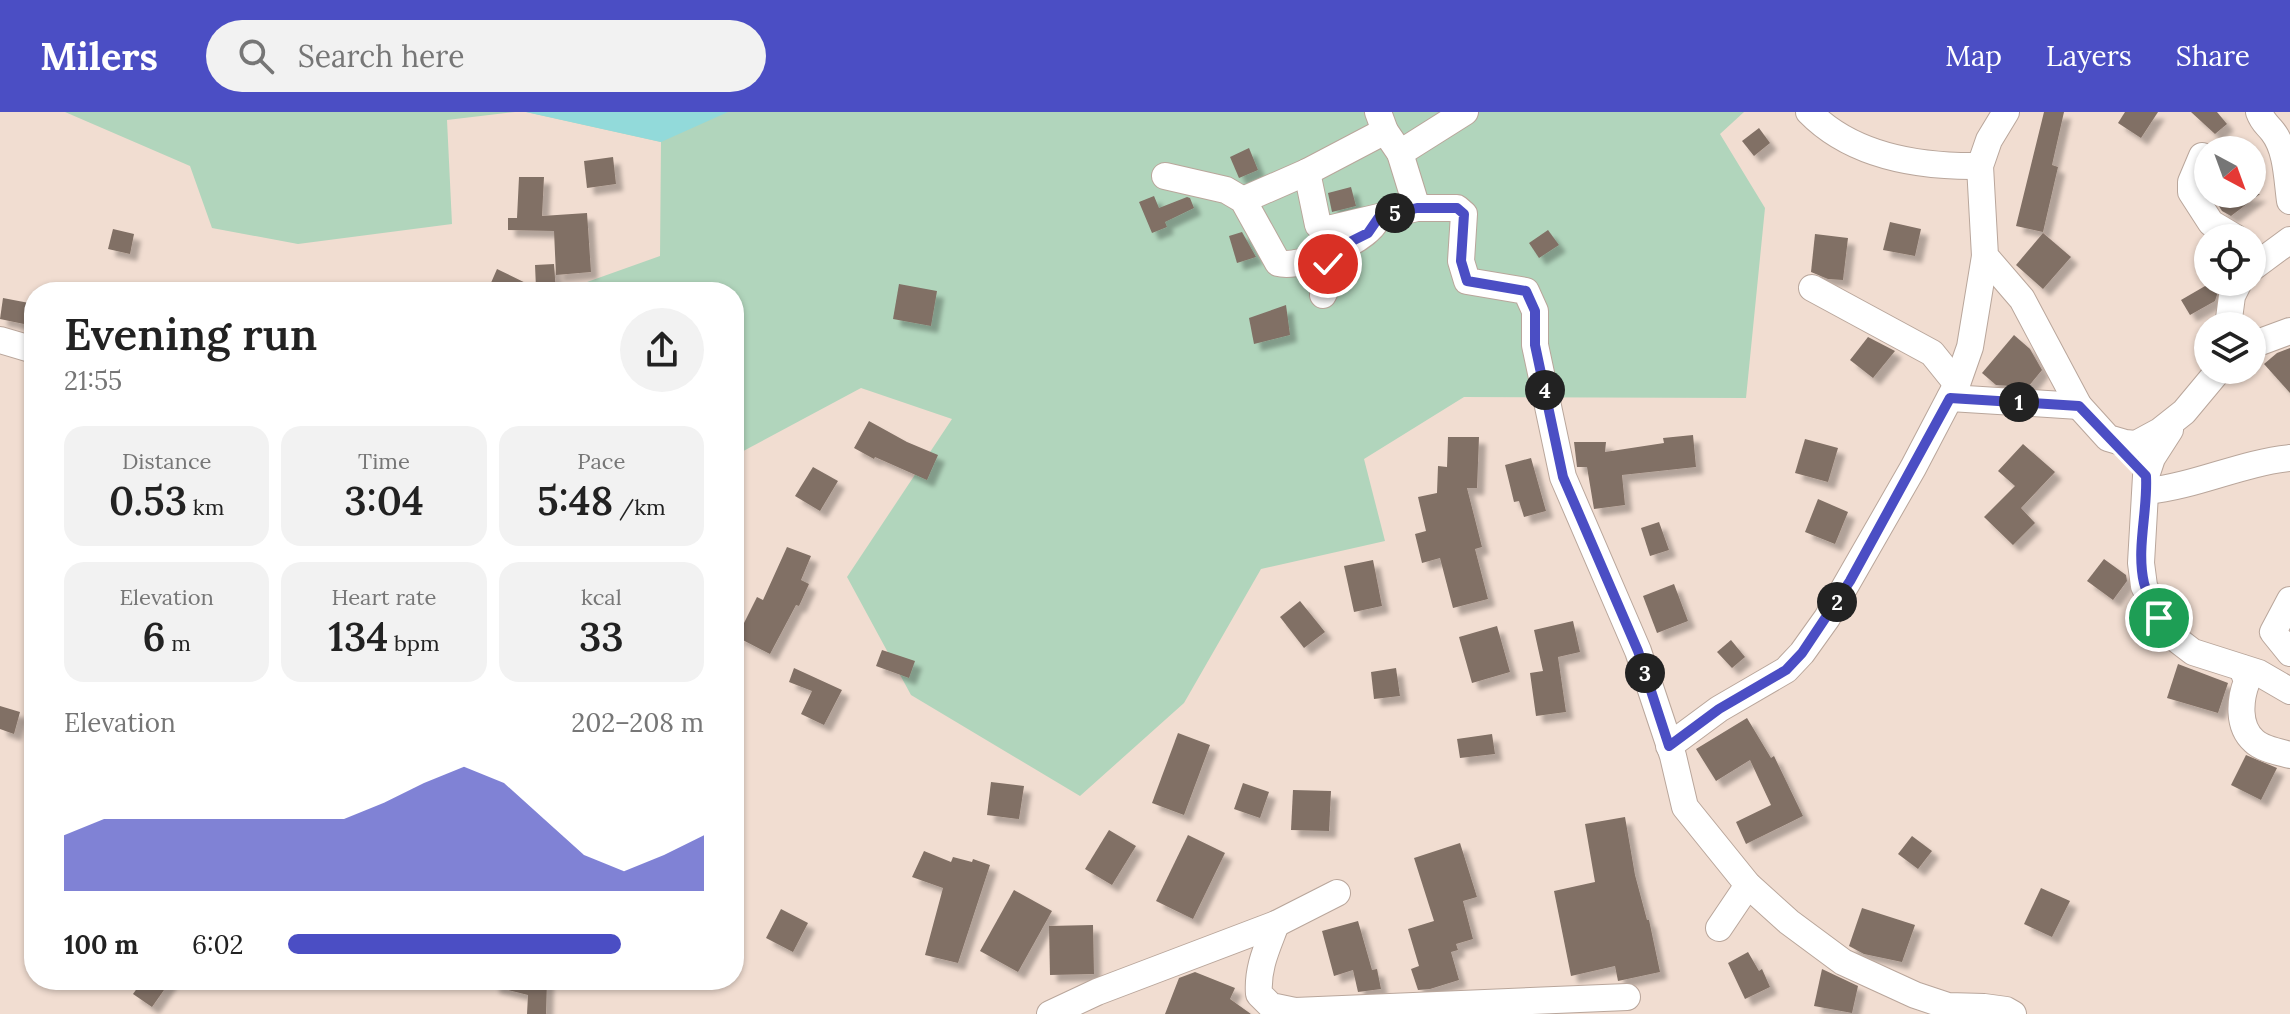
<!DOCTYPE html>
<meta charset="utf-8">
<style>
:root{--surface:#fff;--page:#f2f2f2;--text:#222;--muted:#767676;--accent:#4b4ec4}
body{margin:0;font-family:Lora,serif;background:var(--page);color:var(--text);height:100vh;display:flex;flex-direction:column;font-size:30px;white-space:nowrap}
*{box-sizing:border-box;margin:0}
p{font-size:26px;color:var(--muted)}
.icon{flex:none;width:44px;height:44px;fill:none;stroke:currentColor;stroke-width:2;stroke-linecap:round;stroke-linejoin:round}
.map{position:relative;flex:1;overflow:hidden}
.drawer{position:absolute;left:24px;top:170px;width:720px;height:708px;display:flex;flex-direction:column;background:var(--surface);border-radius:32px;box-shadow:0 2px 6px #0004}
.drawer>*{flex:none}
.needle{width:52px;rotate:139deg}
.buttons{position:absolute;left:2194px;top:24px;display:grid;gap:16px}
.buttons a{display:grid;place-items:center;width:72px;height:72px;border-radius:50%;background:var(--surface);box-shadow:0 2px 6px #0004;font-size:40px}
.pin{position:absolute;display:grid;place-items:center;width:68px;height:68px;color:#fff;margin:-34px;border:4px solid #fff;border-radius:50%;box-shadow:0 2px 8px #0007}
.km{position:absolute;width:40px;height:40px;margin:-20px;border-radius:50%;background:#222;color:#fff;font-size:22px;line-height:40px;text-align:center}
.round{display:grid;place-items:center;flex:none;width:84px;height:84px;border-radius:42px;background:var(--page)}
.summary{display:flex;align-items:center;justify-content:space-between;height:136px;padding:0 40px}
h1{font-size:44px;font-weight:600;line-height:60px}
.figures{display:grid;grid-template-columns:repeat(3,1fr);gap:12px;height:136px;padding:8px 40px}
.figures div{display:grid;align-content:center;border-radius:20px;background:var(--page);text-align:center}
.figures b{font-size:40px;font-weight:600}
.figures small{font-size:22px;font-weight:400}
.figures p{font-size:22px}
.chart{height:224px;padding:16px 40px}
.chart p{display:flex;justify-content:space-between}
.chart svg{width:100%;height:144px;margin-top:8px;fill:var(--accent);opacity:.7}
ul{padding:0 40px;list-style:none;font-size:26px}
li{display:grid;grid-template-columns:128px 96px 1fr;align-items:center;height:60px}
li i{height:20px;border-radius:10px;background:var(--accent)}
header{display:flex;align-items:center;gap:48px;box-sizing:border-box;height:112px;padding:0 40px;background:var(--accent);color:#fff}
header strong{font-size:38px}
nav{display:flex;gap:44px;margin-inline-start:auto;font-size:28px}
.search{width:560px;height:72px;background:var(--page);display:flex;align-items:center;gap:20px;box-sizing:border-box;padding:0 28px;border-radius:44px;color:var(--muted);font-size:30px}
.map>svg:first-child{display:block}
.green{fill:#b1d5bc}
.water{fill:#92dada}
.building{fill:#817065;filter:url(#shadow)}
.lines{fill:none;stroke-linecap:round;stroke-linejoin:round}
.minor-casing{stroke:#b9a69b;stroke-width:28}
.minor{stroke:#fff;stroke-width:26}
.route-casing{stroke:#fff;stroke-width:16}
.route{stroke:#4b4ec4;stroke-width:10}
</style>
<header>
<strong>Milers</strong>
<div class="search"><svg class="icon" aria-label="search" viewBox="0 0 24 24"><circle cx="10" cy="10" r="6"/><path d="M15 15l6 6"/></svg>Search here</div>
<nav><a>Map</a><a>Layers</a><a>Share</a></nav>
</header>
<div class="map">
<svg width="2290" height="902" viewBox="0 0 2290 902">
<defs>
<filter id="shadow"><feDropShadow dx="7" dy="7" stdDeviation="2" flood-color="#0004"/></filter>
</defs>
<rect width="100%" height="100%" fill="#f1ddd1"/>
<g class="green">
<path d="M65,0H515L447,8L452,112L298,132L212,116L190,54Z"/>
<path d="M526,0H1744L1720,22L1765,96L1746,286L1464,285L1364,347L1385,429L1261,457L1184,591L1080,684L911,583L847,465L952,307L861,276L734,344V180H559L660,144L661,30Z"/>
</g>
<path class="water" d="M526,0H728L661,30Z"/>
<g class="building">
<path d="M2044,0H2064L2052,53L2058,55L2043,120L2016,114Z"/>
<path d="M2125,0H2158L2141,26L2118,11Z"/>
<path d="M2191,0H2217L2227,12L2215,22Z"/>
<path d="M1759,16L1770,31L1754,44L1742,29Z"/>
<path d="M1249,36L1258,58L1239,66L1230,45Z"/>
<path d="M613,45L616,72L587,76L584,49Z"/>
<path d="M519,65H544L542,104L587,101L591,160L556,163L554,119L508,118V106H517Z"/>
<path d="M1351,75L1356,94L1332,100L1328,81Z"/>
<path d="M2218,82H2260L2231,104L2222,99L2214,86Z"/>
<path d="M1154,84L1159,96L1187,85L1190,86L1194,96L1165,110L1167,115L1152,121L1139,90Z"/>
<path d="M1890,110L1921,117L1915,144L1883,138Z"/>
<path d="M113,117L134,122L130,142L108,137Z"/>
<path d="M1548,118L1559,133L1539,146L1529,131Z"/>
<path d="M1242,120L1256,145L1237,151L1229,124Z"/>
<path d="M2043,121L2071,145L2043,177L2016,153Z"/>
<path d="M1815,122L1848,126L1843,168L1828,167L1811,160Z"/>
<path d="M554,152L556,180H487L497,157L536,176L535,153Z"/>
<path d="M2212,170H2221L2215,189L2190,203L2181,188Z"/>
<path d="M899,172L937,179L931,214L893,207Z"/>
<path d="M3,186L29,191L24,212L0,207Z"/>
<path d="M1286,193L1290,223L1254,232L1249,206Z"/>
<path d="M2014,223L2030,237L2042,258L2028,275L1996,273L1982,261Z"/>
<path d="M1868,225L1895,239L1873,266L1850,248Z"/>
<path d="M2290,236V281L2264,252L2277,241Z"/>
<path d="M869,309L907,330L938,343L927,368L875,345L874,347L854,336Z"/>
<path d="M1693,323L1696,355L1622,363L1625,393L1594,397L1587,355H1577L1574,330H1606L1605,340L1664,331L1663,326Z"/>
<path d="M1448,325H1479L1477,376H1467L1482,435L1475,437L1488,487L1453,496L1440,446L1422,451L1415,422L1426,419L1418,385L1437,381L1438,354L1447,355Z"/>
<path d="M1805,327L1838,336L1828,370L1795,361Z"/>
<path d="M2023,332L2055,360L2021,396L2035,411L2013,433L1984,405L2015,374L1998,359Z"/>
<path d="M1531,346L1546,399L1524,405L1519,389L1514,390L1505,353Z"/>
<path d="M813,355L838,369L820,399L795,384Z"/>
<path d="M1818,387L1848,400L1835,432L1805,420Z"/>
<path d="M1659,410L1669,438L1650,444L1641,416Z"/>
<path d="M787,435L811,444L801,468L809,472L799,494L796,493L770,542L737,525L757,485L763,488Z"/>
<path d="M2104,447L2126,463L2127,469L2113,488L2087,469Z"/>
<path d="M1373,448L1382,494L1354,500L1344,454Z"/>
<path d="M1674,472L1688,509L1657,521L1643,484Z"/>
<path d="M1300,489L1325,520L1304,536L1280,505Z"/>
<path d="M1573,509L1580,540L1558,545L1566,600L1536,604L1530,561L1543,559L1534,518Z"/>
<path d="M1497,514L1510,560L1472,571L1459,525Z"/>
<path d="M1731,528L1745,545L1732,556L1717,540Z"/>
<path d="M882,538L915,549L909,566L876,554Z"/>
<path d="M2178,552L2228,571L2218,601L2167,586Z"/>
<path d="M794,556L842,578L824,613L801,602L812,579L789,570Z"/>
<path d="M1396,556L1400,584L1374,587L1371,560Z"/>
<path d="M0,594L20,600L14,622L0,617Z"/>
<path d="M1747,606L1771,646L1774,644L1803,704L1746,732L1736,710L1771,693L1750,648L1716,669L1696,637Z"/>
<path d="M1178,621L1210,633L1184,703L1152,691Z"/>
<path d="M1492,622L1495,642L1460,646L1457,627Z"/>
<path d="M2246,643L2277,656L2261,688L2231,673Z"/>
<path d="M991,670L1024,674L1019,707L987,703Z"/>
<path d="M1243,671L1269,680L1260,706L1234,697Z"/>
<path d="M1293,678L1331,679L1329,719L1291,718Z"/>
<path d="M1625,705L1635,763L1647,808H1649L1660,860L1618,869L1615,854L1571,864L1554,779L1595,770L1585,712Z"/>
<path d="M1109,718L1136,734L1112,773L1085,757Z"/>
<path d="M1188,723L1225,741L1193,807L1156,789Z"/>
<path d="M1912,724L1932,739L1918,757L1898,742Z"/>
<path d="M1460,731L1477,785L1463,789L1473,827L1456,832L1458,838L1451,840L1459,868L1430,877L1418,878L1411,857L1419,854L1408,817L1434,809L1414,746Z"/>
<path d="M924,739L951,750L953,745L972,750L973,747L990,753L958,851L925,843L943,776L912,765Z"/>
<path d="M2041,776L2070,789L2052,825L2024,812Z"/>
<path d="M1014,778L1052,799L1018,860L980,839Z"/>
<path d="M1862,796L1915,813L1902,850L1864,842L1849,834Z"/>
<path d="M781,797L808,811L793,840L766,826Z"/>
<path d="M1358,809L1372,858L1377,857L1381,877L1358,880L1353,858L1334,864L1322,819Z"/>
<path d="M1093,813L1094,862L1050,863L1049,814Z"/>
<path d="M1748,840L1759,859L1762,857L1770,875L1745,887L1728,851Z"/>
<path d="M1822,857L1858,874L1852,901L1814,894Z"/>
<path d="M1195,860L1235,876L1230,887L1251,902H1165L1179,866Z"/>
<path d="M143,868H171L152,895L133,882Z"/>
<path d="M493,868H547L546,902H527L528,883L492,874Z"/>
</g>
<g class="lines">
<g class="minor-casing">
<g id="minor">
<path d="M1378,0L1385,19L1400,41L1417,96"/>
<path d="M1809,0C1853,45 1920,55 1980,54"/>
<path d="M2006,0L1989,28L1980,54L1985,144L2022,187L2079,294L2108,326L2125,331L2136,332L2160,319L2184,300L2219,258"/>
<path d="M2259,0C2263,11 2267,12 2273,20C2287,38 2287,68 2290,89"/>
<path d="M1400,41L1465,0"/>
<path d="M2202,44L2191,70V80L2211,111L2236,126"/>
<path d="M1307,60L1318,113L1324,118L1417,96H1457L1464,102L1461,149L1467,169L1526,179L1535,199V233L1563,365L1638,539L1673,644L1685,695L1748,773L1789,810L1843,850L1915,883L1948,894L1984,895L2006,898L2013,902"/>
<path d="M1165,64L1226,78L1243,88L1278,151C1300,157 1362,131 1375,111"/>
<path d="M1243,88L1307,60L1385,19"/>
<path d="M2252,156L2290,128"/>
<path d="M1812,176L1932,241L1957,272"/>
<path d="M1323,183L1334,161L1328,152V141"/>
<path d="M2228,214L2232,184L2239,170"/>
<path d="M0,228L34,238"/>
<path d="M2252,233L2290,219"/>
<path d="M1950,286L2079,294"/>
<path d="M2170,318L2152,346L2146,364L2141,451L2144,474L2159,506L2176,527L2193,540L2259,561L2290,579"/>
<path d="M2147,379C2196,374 2241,351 2290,346"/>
<path d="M2290,488L2273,520L2290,541"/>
<path d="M2242,556L2247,569C2240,587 2237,614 2254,629C2262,637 2279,640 2290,643"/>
<path d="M1669,634L1719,597L1786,558L1802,541L1827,506L1913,356L1957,272L1970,235L1985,144"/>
<path d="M1276,812C1267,836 1257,856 1259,882L1271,894L1295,899L1627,885"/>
<path d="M1719,816L1748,773"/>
<path d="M1050,902L1097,880L1276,812L1337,781"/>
</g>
</g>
<use href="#minor" class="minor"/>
</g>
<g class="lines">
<g class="route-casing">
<path id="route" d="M1328,152V141L1368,121L1379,105L1417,96H1457L1464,102L1461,149L1467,169L1526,179L1535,199V233L1563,365L1638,539L1669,634L1719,597L1786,558L1802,541L1850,469L1950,286L2079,294L2146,364C2148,399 2136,436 2144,471C2147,483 2154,495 2159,506"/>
</g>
<use href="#route" class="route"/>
</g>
</svg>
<div class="buttons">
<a><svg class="needle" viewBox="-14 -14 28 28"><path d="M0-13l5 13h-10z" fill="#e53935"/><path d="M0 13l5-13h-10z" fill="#767676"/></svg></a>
<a><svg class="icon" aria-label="locate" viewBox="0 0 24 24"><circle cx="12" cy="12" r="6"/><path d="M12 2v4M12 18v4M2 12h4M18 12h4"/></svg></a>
<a><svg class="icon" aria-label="layers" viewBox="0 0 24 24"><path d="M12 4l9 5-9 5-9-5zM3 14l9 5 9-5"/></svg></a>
</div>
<div class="pin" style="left:2159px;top:506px;background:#1e9e55"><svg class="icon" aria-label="arrive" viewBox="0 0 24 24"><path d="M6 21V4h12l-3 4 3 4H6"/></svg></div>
<div class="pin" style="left:1328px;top:152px;background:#d93025"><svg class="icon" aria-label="check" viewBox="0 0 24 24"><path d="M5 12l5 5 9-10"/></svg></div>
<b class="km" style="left:2019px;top:290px">1</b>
<b class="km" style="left:1837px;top:490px">2</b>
<b class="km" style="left:1645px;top:561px">3</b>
<b class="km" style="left:1545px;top:278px">4</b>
<b class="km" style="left:1395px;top:101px">5</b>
<section class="drawer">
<div class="summary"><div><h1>Evening run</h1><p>21:55</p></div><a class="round"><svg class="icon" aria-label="share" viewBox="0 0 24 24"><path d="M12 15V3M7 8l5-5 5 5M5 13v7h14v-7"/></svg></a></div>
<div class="figures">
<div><p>Distance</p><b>0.53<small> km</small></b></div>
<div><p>Time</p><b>3:04</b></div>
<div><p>Pace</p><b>5:48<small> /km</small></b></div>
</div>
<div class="figures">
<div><p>Elevation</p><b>6<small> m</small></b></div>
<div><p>Heart rate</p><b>134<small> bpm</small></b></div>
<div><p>kcal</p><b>33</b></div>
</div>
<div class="chart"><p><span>Elevation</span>202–208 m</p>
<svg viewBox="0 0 160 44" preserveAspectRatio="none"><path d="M0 44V27L10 22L20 22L30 22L40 22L50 22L60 22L70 22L80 17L90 11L100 6L110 11L120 22L130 33L140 38L150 33L160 27V44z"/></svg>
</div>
<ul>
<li><b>100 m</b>6:02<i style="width:80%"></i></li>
</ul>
</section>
</div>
